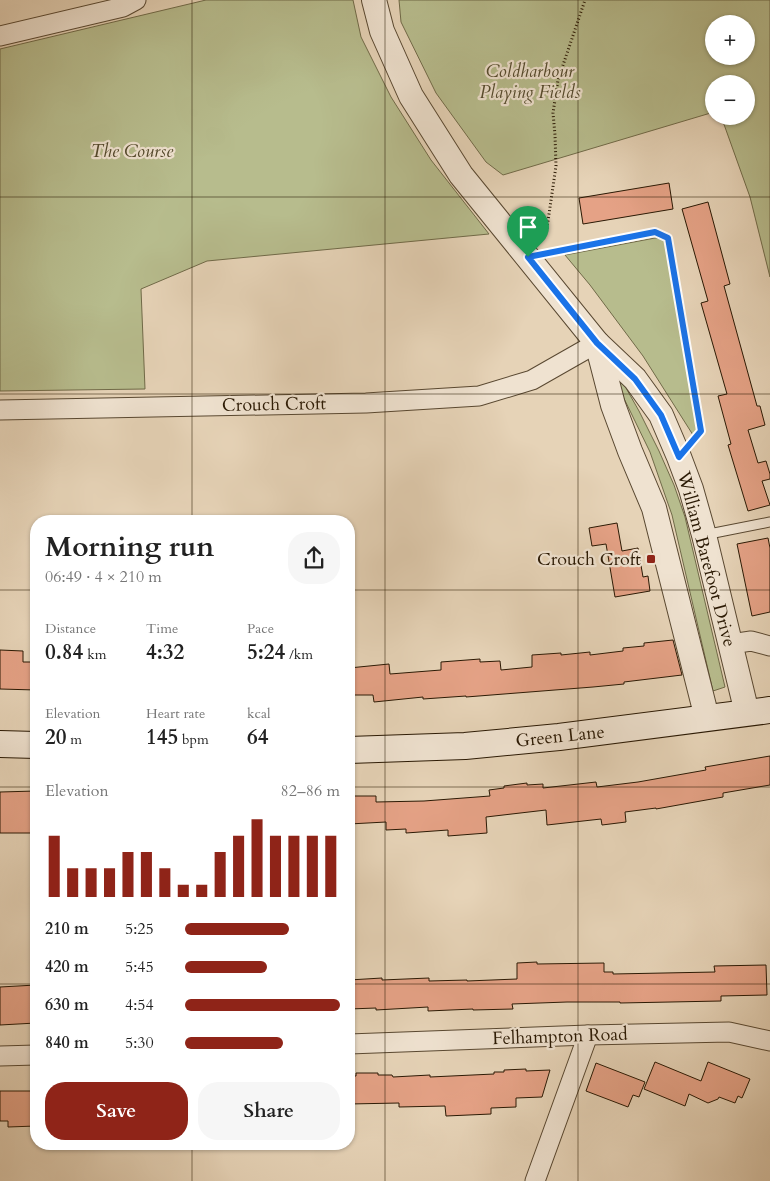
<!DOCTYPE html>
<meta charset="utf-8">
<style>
:root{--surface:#fff;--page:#f6f6f6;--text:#222;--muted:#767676;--accent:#8f2418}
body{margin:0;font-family:Cardo,serif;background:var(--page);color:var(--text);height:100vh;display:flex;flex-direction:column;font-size:19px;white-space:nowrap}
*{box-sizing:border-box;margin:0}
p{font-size:16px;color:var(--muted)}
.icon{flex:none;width:28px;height:28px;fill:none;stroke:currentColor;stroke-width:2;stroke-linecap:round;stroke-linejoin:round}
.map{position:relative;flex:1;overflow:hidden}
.details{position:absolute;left:30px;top:515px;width:325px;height:635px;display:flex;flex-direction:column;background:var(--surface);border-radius:20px;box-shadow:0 1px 4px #0004}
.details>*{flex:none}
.fabs{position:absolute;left:705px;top:15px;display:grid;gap:10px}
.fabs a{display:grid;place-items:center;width:50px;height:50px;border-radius:50%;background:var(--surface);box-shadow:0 1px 4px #0004;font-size:25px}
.pin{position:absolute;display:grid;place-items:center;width:42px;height:42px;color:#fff;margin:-51px -21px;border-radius:50% 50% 50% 0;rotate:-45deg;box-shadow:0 0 5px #0007}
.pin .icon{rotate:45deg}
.round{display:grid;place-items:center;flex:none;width:52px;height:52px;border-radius:20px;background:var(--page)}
.overview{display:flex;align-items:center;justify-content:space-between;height:85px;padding:0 15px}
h1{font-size:28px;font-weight:700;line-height:38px}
.stats{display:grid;grid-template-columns:repeat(3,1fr);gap:8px;height:85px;padding:5px 15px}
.stats div{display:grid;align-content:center}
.stats b{font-size:21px;font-weight:700}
.stats small{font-size:14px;font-weight:400}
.stats p{font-size:14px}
.chart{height:140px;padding:10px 15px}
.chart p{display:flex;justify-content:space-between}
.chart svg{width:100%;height:90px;margin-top:5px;stroke:var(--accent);stroke-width:6}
.action{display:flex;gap:10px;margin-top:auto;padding:10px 15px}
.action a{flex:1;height:58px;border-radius:20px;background:var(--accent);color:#fff;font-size:20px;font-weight:700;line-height:58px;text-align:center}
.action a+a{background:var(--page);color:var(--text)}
ul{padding:0 15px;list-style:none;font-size:16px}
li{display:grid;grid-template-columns:80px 60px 1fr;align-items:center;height:38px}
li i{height:12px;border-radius:6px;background:var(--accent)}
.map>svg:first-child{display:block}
.green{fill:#b7bc8d;stroke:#706a48;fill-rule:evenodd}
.building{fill:#e5a286;stroke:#2a1904}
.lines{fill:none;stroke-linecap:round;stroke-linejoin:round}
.service-casing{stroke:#594831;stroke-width:11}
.minor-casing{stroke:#594831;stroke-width:21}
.tertiary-casing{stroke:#594831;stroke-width:26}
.secondary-casing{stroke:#2a1904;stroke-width:28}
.path{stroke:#2a1904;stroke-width:3;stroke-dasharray:1 2.5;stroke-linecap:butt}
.service{stroke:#efe2d0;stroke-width:9}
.minor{stroke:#efe2d0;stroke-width:19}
.tertiary{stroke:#efe2d0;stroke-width:24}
.secondary{stroke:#efe2d0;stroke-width:26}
.route-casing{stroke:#fff;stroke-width:10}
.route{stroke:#1a73e8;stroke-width:6}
.grid{fill:none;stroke:#2a1904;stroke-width:1;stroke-opacity:0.55}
.poi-dot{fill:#8f2418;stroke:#efe2d0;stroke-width:2}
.labels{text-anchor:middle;stroke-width:4.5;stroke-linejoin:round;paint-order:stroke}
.park-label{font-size:18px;font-style:italic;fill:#544a2d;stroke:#efe2d0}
.street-label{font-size:18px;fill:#2a1904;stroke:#efe2d0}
.poi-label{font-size:18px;fill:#2a1904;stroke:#efe2d0;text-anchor:end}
</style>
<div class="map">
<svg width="770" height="1181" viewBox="0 0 770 1181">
<rect width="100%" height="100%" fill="#e6d3b7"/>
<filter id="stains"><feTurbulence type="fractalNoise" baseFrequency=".004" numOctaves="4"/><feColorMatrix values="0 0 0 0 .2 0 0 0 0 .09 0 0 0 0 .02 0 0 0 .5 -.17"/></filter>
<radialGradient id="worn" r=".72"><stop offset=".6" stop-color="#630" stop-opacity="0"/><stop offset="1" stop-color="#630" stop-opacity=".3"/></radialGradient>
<g class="green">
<path d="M206,0H353L361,37L391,97L431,160L489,234L207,261L141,289L145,389L0,391V49Z"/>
<path d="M399,0H770V277L750,197L721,116H746V84H714V112L503,175L486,162L436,93L401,22ZM714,24H746V56H714Z"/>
<path d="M655,238H661L665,241L697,429L693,435L643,356L590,285L565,255Z"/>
<path d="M622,381L639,411L659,451L674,485L685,517L725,687L713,691L672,515L650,452L616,382Z"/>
</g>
<g class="building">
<path d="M669,183L673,209L583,224L579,198Z"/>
<path d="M708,202L730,284L724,286L757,406H760L765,425L748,430L758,463L766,461L770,474V479L762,481L770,505L748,511L728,445L731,444L718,396L727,394L701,303L708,301L682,209Z"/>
<path d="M617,523L622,551L638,548L643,577L648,576L650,591L615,597L606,544L592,546L589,528Z"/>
<path d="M768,538L770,548V612L752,616L737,544Z"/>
<path d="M673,640L682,675L624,682V684L593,687L466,697V696L423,699V697L374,702L373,695H349V668L389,664L390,674L441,670V662L480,659V662L500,661L501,670L532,667V655L561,653V655L590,652V655L623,651V648L644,646V643Z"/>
<path d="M0,650L23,651V662H36V690L0,689Z"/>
<path d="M770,756V785L723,793V797L656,809V808L625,812L626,822L602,825L601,819L547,825L546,810L486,817L487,833L448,836V830L406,833V829L386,830V822L349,824V796H376V802L424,801L490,796L489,790L504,788V786L527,783V785L543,784V788L596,782L597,787L638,782L706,770L705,767Z"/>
<path d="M36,791V833H0V792Z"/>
<path d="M537,962V964L604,963V972H613V974L715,972L714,966L766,965L767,995L721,996V1001L620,1003V1002H567L512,1004L513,1009L473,1010V1009L428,1011V1007L376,1010V1008L349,1009V980L382,978V980L429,978V981L467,980V981L517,979V963Z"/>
<path d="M36,985V1023L0,1025V987Z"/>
<path d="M655,1062L701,1081L708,1062L750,1079L742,1098L738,1096L735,1103L719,1097L718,1099L708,1103L689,1094L685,1106L644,1089Z"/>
<path d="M596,1063L645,1082L639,1097L633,1095L628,1107L586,1091Z"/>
<path d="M526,1069V1071L550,1070L542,1097L516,1098V1107L491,1108V1114L446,1116L445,1106L399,1107V1103L349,1104V1076H356V1073H378V1075H392L393,1077L430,1075V1077L494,1074V1072H504V1070Z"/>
<path d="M0,1091H36V1126L8,1127V1121H0Z"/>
</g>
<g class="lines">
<g class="service-casing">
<path id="service" d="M704,535L770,522"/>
</g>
<g class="minor-casing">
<g id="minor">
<path d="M0,36L123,7L136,0"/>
<path d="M0,410L366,403L479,396L532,380L597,343"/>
<path d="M731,644L751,641L770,646"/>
<path d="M349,1044L588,1035L729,1032L770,1041"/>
<path d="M0,1056L36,1055"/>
<path d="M535,1181L588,1035"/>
</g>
</g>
<g class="tertiary-casing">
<g id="tertiary">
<path d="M374,0L382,31L411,96L461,175L597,343L635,379L661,415L679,457L691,489L704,535L747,713"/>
<path d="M597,343L613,405L630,451L654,508L707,718"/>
</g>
</g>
<g class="secondary-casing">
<g id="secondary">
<path d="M0,744L36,745"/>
<path d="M349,750L465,746L559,737L770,710"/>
</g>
</g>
<g class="path">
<path d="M539,240L547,228L556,166L555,135L553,113L558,80L585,0"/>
<path d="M551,252L655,232L668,238L701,431L695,438"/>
</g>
<use href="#service" class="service"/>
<use href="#minor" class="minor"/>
<use href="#tertiary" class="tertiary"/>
<use href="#secondary" class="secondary"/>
</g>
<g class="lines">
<g class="route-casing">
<path id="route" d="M655,232L668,238L701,431L679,457L661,415L635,379L597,343L528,257Z"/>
</g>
<use href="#route" class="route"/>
</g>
<path class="grid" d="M192,0V521M385,0V1181M578,0V1181M0,197H770M0,394H770M0,590H36M349,590H770M0,787H36M349,787H770M0,984H36M349,984H770M192,1144V1181"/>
<rect class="poi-dot" x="646" y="554" width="10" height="10" rx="2.5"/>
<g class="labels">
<g class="park-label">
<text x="530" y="77">Coldharbour<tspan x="530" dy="21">Playing Fields</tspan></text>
<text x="132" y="157">The Course</text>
</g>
<g class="street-label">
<text transform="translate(274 404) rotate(-1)" y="6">Crouch Croft</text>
<text transform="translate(707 559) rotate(75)" y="6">William Barefoot Drive</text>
<text transform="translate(560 736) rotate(-6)" y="6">Green Lane</text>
<text transform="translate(560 1036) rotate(-2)" y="6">Felhampton Road</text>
</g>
<g class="poi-label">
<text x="641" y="565">Crouch Croft</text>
</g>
</g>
<rect width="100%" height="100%" filter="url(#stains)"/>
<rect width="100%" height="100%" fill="url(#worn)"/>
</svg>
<div class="fabs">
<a>+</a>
<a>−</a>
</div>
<div class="pin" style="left:528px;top:257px;background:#1e9e55"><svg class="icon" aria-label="arrive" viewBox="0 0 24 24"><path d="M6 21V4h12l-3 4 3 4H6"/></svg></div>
<section class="details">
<div class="overview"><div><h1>Morning run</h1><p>06:49 · 4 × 210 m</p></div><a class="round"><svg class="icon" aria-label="share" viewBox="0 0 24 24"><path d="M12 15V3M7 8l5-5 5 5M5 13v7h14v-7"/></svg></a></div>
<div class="stats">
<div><p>Distance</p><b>0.84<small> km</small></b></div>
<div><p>Time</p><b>4:32</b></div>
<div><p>Pace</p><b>5:24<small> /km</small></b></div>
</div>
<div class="stats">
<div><p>Elevation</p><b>20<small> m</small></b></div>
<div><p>Heart rate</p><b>145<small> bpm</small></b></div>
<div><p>kcal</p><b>64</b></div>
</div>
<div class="chart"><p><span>Elevation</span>82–86 m</p>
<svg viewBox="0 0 160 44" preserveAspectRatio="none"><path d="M5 44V14M15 44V30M25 44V30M35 44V30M45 44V22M55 44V22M65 44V30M75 44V38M85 44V38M95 44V22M105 44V14M115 44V6M125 44V14M135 44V14M145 44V14M155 44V14"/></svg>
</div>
<ul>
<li><b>210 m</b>5:25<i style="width:67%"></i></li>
<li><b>420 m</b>5:45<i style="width:53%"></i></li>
<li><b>630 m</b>4:54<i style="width:100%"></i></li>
<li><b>840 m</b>5:30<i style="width:63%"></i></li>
</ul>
<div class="action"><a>Save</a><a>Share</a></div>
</section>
</div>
